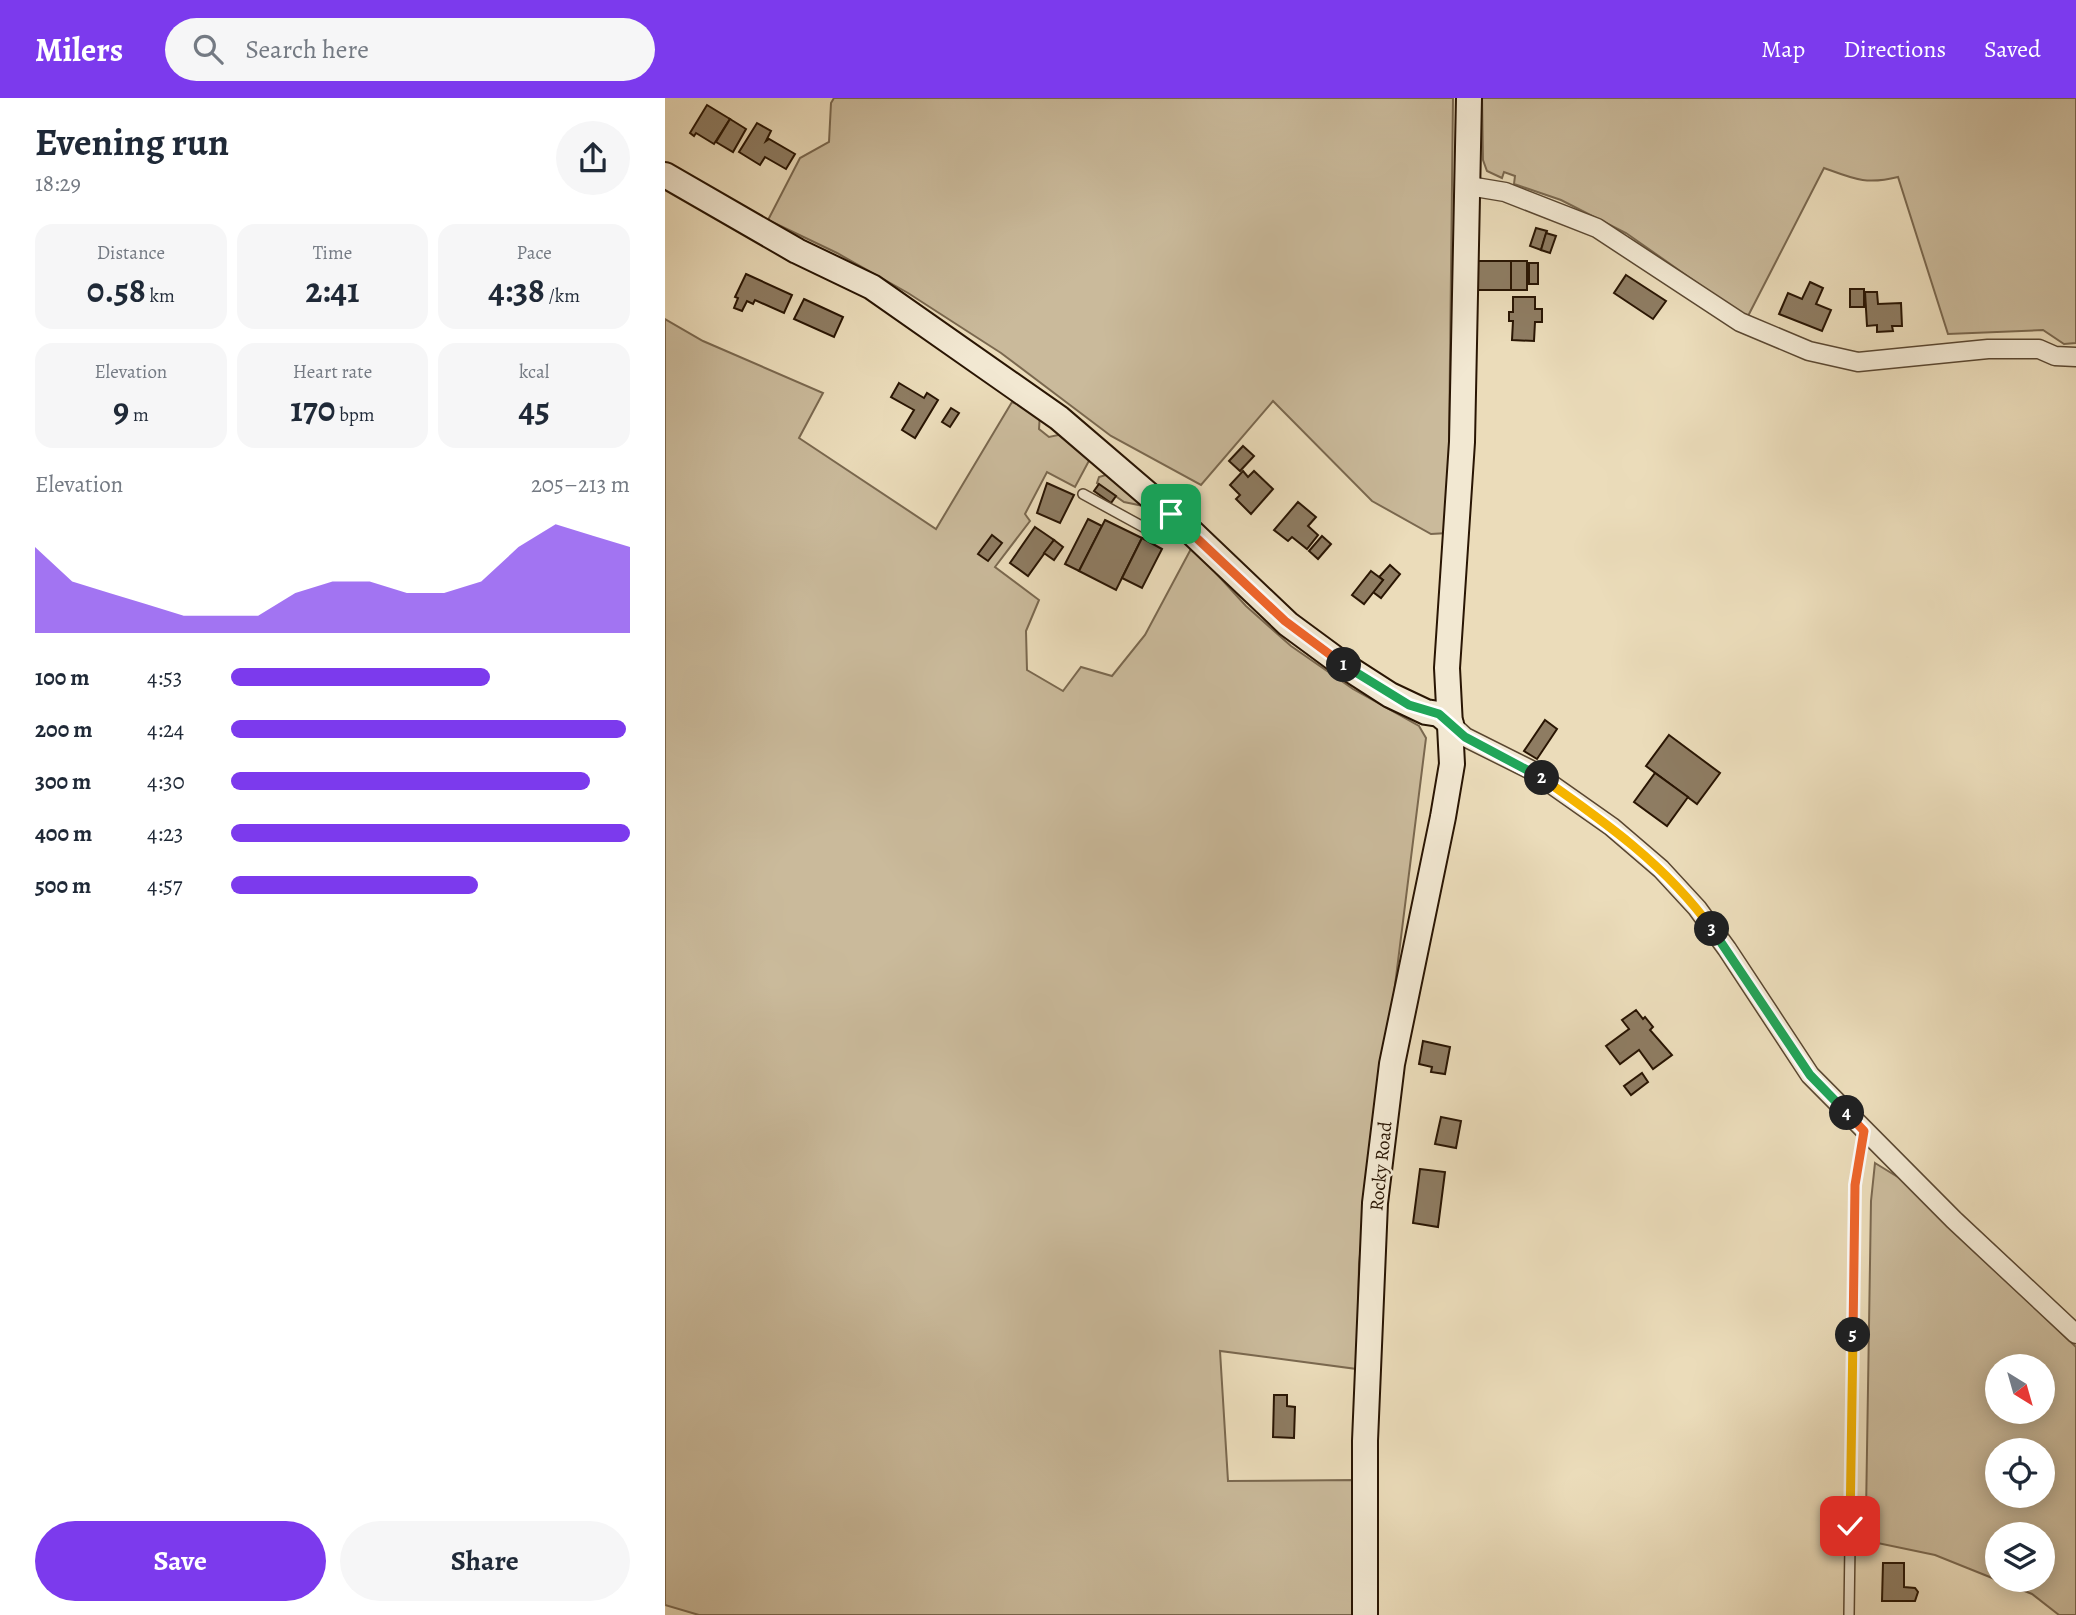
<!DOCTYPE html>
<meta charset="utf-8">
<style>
:root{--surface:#fff;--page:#f6f6f7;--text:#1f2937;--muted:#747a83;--accent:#7c3aed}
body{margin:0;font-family:Alegreya,serif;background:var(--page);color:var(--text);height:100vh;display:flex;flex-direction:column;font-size:26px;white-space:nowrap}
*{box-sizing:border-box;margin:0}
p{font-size:23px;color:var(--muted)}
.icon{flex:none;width:38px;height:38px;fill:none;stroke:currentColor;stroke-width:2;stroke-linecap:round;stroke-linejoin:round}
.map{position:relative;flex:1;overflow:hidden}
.drawer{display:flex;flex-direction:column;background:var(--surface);width:665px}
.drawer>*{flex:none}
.needle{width:46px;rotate:143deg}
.fabs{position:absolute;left:1320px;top:1256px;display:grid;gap:14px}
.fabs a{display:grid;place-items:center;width:70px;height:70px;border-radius:50%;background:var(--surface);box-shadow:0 4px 18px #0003;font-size:35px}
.pin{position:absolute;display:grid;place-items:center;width:60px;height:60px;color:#fff;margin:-30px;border-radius:14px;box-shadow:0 4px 10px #0006}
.km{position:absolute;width:35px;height:35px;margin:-18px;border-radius:50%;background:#222;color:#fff;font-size:19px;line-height:35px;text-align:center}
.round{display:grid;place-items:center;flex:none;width:74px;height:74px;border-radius:37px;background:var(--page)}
.headline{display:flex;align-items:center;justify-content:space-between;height:119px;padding:0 35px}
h1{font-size:38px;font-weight:700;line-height:52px}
.metrics{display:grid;grid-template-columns:repeat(3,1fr);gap:10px;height:119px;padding:7px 35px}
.metrics div{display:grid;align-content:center;border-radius:18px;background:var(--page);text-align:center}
.metrics b{font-size:35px;font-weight:700}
.metrics small{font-size:19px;font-weight:400}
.metrics p{font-size:19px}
.chart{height:196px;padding:14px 35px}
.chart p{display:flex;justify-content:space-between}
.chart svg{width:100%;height:126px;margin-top:7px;fill:var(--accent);opacity:.7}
.primary-button{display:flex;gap:14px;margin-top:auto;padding:14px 35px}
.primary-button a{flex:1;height:80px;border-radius:42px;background:var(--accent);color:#fff;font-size:28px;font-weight:700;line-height:80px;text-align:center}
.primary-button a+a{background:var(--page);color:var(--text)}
ul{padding:0 35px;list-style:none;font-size:23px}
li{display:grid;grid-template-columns:112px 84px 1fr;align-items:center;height:52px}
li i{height:18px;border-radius:9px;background:var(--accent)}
header{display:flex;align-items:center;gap:42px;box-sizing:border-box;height:98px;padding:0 35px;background:var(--accent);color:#fff}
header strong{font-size:33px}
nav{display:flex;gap:38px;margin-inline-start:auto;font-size:24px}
.search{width:490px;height:63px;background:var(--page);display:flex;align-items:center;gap:18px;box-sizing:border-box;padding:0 24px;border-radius:38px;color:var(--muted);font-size:26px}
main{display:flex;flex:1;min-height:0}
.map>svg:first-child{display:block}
.green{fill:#caba9b;stroke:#7a684f;stroke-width:2;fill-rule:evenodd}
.building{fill:#8e7c62;stroke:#291503;stroke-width:2}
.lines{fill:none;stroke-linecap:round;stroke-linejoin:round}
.lane-casing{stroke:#5a4731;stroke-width:12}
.street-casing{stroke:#5a4731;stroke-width:21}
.secondary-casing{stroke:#291503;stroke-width:28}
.lane{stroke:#f2e8d2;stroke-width:9}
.street{stroke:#f2e8d2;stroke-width:18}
.secondary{stroke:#f2e8d2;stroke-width:24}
.split-1-casing{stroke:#fff;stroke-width:14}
.split-2-casing{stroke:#fff;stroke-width:14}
.split-3-casing{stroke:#fff;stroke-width:14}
.split-4-casing{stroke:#fff;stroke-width:14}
.split-5-casing{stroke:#fff;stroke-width:14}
.split-6-casing{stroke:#fff;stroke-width:14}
.split-1{stroke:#f0652b;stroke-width:9}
.split-2{stroke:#22a559;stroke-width:9}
.split-3{stroke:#f5b400;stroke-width:9}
.split-4{stroke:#22a559;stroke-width:9}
.split-5{stroke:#f0652b;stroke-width:9}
.split-6{stroke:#f5b400;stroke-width:9}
.labels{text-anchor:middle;stroke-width:5;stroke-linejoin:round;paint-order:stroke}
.street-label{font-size:19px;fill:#291503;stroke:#f2e8d2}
</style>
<header>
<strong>Milers</strong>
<div class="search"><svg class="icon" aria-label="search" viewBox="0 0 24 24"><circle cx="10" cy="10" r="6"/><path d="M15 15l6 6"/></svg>Search here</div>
<nav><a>Map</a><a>Directions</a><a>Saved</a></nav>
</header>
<main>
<section class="drawer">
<div class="headline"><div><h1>Evening run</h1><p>18:29</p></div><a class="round"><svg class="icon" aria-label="share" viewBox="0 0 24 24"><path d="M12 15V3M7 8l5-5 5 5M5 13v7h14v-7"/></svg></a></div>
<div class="metrics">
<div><p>Distance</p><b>0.58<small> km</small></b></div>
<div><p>Time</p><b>2:41</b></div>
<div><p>Pace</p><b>4:38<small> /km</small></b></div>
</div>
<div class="metrics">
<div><p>Elevation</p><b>9<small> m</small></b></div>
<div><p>Heart rate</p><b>170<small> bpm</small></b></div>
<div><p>kcal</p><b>45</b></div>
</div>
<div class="chart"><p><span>Elevation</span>205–213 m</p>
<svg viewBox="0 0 160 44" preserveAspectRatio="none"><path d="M0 44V14L10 26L20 30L30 34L40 38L50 38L60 38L70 30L80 26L90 26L100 30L110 30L120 26L130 14L140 6L150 10L160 14V44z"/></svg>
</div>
<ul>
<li><b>100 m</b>4:53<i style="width:65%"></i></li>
<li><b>200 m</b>4:24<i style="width:99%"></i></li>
<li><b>300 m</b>4:30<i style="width:90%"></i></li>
<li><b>400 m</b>4:23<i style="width:100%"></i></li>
<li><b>500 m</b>4:57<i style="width:62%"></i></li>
</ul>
<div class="primary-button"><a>Save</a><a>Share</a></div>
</section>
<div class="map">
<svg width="1411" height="1517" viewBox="0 0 1411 1517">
<rect width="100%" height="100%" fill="#ebdcba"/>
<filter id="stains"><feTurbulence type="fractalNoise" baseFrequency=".00286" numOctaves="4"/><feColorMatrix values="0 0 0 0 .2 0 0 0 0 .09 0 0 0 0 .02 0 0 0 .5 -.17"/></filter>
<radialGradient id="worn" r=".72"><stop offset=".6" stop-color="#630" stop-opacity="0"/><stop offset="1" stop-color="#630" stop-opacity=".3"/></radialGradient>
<g class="green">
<path d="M169,0H788L783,435L766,436L707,403L608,303L536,387L446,338L336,255L243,195L172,155L103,122L135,60L164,44L166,5Z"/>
<path d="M817,0H1411V245L1399,246L1378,232L1283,236L1233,79C1201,87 1189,81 1159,70L1082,220L961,135L896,102L849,86L850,78L839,74L837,80L822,73L818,62Z"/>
<path d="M0,221L38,243L158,295L134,340L271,431L347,304L375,316L374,331L384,339L398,336L426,359L410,389L382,374L360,416L365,423L330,469L374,502L361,533L362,572L398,593L416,569L447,578L480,537L527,449L581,508L626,548L688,591L754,628L761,640L720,967L705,1063L694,1166L692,1271L555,1253L563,1383L690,1382L689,1517H34L0,1507Z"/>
<path d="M444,376L488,410L459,404L432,385L434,379Z"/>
<path d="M1210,1065L1236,1081L1411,1249V1517H1394L1367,1496L1270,1457L1198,1442L1201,1415L1206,1103ZM1332,1269H1377V1314H1332ZM1332,1353H1377V1398H1332ZM1332,1437H1377V1482H1332Z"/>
</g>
<g class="building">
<path d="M42,7L65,21L49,46L31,35L29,38L25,35Z"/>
<path d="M65,21L81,31L68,54L51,44Z"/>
<path d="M92,25L106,33L101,43L104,41L130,56L121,71L100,59L95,67L74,54Z"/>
<path d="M871,130L882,133L876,152L865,148Z"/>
<path d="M881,135L891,138L885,155L876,152Z"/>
<rect x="811" y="163" width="35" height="29"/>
<rect x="846" y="163" width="16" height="29"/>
<rect x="864" y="165" width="9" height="21"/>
<path d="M81,176L127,197L119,215L90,202L88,206L82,203L77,213L69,210L73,200L70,199Z"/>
<path d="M961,177L1001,203L988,221L949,195Z"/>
<path d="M1145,184L1158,190L1151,206L1166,212L1157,233L1114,216L1123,195L1137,201Z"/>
<rect x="1185" y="191" width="14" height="18"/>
<path d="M1200,194H1212L1213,206L1236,205L1237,228H1227L1228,233L1212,234V227L1202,228Z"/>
<path d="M848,199H870V211H877V224H870L869,243L847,242L848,223H844V214H848Z"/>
<path d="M139,201L178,219L169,239L129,221Z"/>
<path d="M234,285L259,300L262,295L273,302L250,340L237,332L249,312L226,299Z"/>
<path d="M286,310L294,315L285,329L277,324Z"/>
<path d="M578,348L589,358L575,373L564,363Z"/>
<path d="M578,373L583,379L589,373L608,391L586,416L571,401L575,397L565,387Z"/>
<path d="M382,385L409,397L395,425L372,415Z"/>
<path d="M434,386L451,398L446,405L429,393Z"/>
<path d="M633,404L651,419L643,428L653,437L642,451L627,439L623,443L609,432Z"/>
<path d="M423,421L437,428L414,473L400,466Z"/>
<path d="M440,422L477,440L451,492L414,473Z"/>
<path d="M370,429L389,442L363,478L345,465Z"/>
<path d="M327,437L337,445L323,463L313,456Z"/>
<path d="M657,438L666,446L653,461L644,453Z"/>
<path d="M477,440L497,451L477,490L457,480Z"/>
<path d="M389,442L398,449L389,462L379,455Z"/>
<path d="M725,467L735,476L716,500L708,494L718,482L714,479Z"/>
<path d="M706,473L718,482L699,506L687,497Z"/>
<path d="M880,622L892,631L872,661L859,653Z"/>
<path d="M1004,637L1055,675L1032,706L981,668Z"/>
<path d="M990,675L1023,699L1002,728L969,704Z"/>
<path d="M971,912L978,921L980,919L988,929L985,932L1007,957L988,971L974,952L955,966L941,948L964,931L957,922Z"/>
<path d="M758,943L785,949L780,976L766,974L767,969L754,966Z"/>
<path d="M977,975L983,984L966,997L959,988Z"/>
<path d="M776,1019L796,1023L791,1050L770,1046Z"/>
<path d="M755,1071L780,1074L773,1129L748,1125Z"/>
<path d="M609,1297H622V1308L630,1309L629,1340L608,1339Z"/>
<path d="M1218,1465H1239V1489L1250,1490L1253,1494L1250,1503H1217Z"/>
</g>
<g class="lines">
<g class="lane-casing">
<g id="lane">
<path d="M418,396L491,436L505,418"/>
<path d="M1184,1517L1190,1088L1199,1033"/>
</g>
</g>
<g class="street-casing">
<g id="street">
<path d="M804,88L840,94L932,130L1075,224L1144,253L1193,264L1323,251H1374L1390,258L1411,259"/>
<path d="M786,626L800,639L866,672L947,729L996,771L1032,810L1062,851L1145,977L1289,1122L1411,1236"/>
</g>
</g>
<g class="secondary-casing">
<g id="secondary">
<path d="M0,77L132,153L207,189L394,320L520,428L623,526L680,568L725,597L761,614L774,616L786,626"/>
<path d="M700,1517V1343L710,1105L727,966L778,719L787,666L782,570L797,344L804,0"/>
</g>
</g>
<use href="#lane" class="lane"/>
<use href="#street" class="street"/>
<use href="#secondary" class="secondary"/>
</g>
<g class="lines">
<g class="split-1-casing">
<path id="split-1" d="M506,416L620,523L679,567"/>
</g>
<g class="split-2-casing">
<path id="split-2" d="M679,567L744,607L774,616L800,639L877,680"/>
</g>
<g class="split-3-casing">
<path id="split-3" d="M877,680C940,724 1002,768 1047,831"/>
</g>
<g class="split-4-casing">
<path id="split-4" d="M1047,831L1145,977L1182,1015"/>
</g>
<g class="split-5-casing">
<path id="split-5" d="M1182,1015L1199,1033L1190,1087L1188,1237"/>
</g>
<g class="split-6-casing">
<path id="split-6" d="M1185,1428L1188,1237"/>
</g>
<use href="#split-1" class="split-1"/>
<use href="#split-2" class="split-2"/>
<use href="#split-3" class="split-3"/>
<use href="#split-4" class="split-4"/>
<use href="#split-5" class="split-5"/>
<use href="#split-6" class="split-6"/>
</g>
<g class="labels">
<g class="street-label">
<text transform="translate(715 1068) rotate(-84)" y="7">Rocky Road</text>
</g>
</g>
<rect width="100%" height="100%" filter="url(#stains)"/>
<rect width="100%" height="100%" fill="url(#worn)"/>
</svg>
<div class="fabs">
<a><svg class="needle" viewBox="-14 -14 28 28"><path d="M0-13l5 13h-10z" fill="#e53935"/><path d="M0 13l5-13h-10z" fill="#747a83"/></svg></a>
<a><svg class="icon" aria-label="locate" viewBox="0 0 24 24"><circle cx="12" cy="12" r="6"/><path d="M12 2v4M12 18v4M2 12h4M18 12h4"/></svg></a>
<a><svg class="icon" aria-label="layers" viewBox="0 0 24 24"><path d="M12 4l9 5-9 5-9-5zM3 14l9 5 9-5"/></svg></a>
</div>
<div class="pin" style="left:506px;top:416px;background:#1e9e55"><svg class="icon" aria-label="arrive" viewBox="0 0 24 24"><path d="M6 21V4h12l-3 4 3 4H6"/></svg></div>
<div class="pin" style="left:1185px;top:1428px;background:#d93025"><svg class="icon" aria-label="check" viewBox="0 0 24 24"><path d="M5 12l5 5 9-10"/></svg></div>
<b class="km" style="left:679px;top:567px">1</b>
<b class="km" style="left:877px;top:680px">2</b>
<b class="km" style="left:1047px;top:831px">3</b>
<b class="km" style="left:1182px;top:1015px">4</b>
<b class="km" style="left:1188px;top:1237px">5</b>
</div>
</main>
